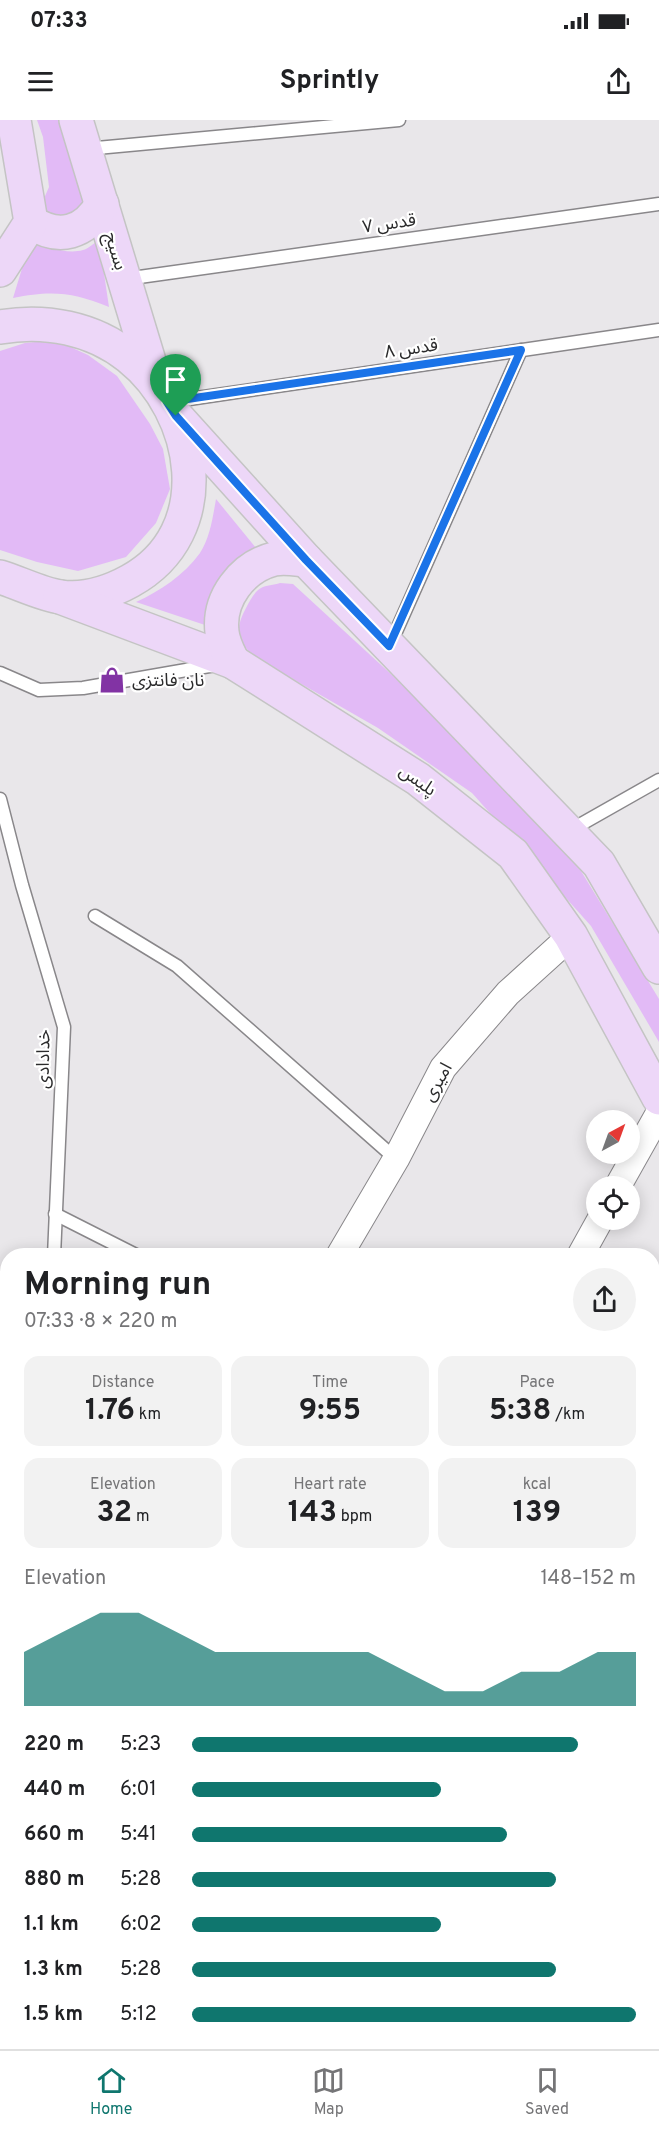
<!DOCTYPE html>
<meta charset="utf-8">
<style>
:root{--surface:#fff;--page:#f2f2f2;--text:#202124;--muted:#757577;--line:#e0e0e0;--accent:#0f766e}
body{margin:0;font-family:Overpass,"Noto Sans Arabic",sans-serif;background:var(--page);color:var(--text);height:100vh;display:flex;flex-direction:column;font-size:22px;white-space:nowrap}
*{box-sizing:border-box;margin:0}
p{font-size:20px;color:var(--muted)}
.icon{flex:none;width:33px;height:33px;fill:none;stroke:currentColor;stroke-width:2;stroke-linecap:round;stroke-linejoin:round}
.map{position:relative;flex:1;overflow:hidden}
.side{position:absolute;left:0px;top:1128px;width:660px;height:801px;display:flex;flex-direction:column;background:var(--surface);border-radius:24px 24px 0 0;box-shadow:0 3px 15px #0003}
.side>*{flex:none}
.needle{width:39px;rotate:41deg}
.fabs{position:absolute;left:586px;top:990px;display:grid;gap:12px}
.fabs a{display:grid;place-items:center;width:54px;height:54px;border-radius:50%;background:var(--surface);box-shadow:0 3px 15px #0003;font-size:30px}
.pin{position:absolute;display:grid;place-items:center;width:51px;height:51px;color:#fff;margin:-62px -26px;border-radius:50% 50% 50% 0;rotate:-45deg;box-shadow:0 0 6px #0007}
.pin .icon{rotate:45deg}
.round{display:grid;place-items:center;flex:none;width:63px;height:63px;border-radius:32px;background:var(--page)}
.head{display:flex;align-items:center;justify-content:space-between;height:102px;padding:0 24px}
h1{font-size:33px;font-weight:700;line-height:45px}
.figures{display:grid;grid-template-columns:repeat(3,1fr);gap:9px;height:102px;padding:6px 24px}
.figures div{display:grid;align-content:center;border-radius:15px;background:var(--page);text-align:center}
.figures b{font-size:30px;font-weight:700}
.figures small{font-size:16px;font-weight:400}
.figures p{font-size:16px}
.chart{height:168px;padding:12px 24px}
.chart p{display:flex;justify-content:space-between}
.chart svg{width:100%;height:108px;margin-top:6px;fill:var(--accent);opacity:.7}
ul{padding:0 24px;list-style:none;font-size:20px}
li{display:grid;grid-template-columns:96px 72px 1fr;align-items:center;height:45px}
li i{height:15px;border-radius:8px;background:var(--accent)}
.status{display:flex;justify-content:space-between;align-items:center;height:42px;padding:0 30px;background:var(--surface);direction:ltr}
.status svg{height:16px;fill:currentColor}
header{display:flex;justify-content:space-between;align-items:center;height:78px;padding:0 24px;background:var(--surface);font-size:27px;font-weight:700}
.menu{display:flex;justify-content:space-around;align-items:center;height:84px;border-top:2px solid var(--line);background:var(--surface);font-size:16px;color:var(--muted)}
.menu a{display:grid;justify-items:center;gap:3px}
.menu .on{color:var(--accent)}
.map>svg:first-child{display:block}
.green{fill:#e2baf6}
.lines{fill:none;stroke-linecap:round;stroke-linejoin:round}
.lane-casing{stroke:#89878a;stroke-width:15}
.street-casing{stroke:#89878a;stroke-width:28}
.primary-casing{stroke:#c4c4c4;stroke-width:36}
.lane{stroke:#fff;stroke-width:12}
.street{stroke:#fff;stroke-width:26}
.primary{stroke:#edd7f8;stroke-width:33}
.route-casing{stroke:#fff;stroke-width:12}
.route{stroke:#1a73e8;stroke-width:8}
.labels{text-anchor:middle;stroke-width:4.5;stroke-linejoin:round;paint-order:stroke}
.street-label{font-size:18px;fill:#2b2b2c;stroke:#fff}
.poi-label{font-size:18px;fill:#2b2b2c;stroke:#fff;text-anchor:start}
</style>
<div class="status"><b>07:33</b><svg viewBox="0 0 49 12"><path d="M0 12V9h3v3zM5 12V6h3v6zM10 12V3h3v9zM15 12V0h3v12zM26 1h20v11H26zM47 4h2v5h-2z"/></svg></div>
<header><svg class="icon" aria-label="menu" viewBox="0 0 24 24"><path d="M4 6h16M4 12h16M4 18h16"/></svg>Sprintly<svg class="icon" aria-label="share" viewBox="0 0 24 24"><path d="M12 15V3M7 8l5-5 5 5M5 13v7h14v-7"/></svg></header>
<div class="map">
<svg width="659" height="1929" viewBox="0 0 659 1929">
<rect width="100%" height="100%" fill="#e9e7ea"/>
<g class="green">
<path d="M37,0H59L85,80L79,92L56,98L47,92L42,83L49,67L43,17Z"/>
<path d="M31,119C46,126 66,135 83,130C88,129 94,123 99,120L109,187C73,172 51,170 13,178Z"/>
<path d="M55,220L88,235L117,256L150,304L163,329L170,369L156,403L126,437L78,451L37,442L0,430V231L25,223Z"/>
<path d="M216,379L256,428C226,450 208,466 205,505L136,482C160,471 184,455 200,433C210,418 213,396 216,379Z"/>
<path d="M280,463L293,464L392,555L531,695L581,751L659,879V922L591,806L472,673L378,608L256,538C237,522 234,510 246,488C250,481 254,472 261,468C266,465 274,465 280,463Z"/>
</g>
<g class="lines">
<g class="lane-casing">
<g id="lane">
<path d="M86,29L399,0"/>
<path d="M125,159L659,84"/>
<path d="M169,282L659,210"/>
<path d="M390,525L521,230"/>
<path d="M0,553L39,570L83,568L215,545"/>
<path d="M0,679L22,765L64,907L54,1136"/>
<path d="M569,711L659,660"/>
<path d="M95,796L177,846L396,1039"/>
<path d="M55,1094L138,1136"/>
<path d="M0,1163L8,1166"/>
<path d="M652,1374L659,1368"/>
<path d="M652,1464L659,1483"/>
<path d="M0,1564L8,1537"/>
<path d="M0,1574L8,1575"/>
<path d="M0,1797L8,1801"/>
<path d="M632,1922L638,1929"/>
</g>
</g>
<g class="street-casing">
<g id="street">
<path d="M618,1066L659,993"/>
<path d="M339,1136L396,1039L443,948L508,873L571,816"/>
<path d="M580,1136L600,1100"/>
<path d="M0,1689L8,1690"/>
<path d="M324,1922L329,1929"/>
<path d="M167,1929L172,1922"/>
</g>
</g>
<g class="primary-casing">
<g id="primary">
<path d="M76,0L155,261"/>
<path d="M31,102C59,121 85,113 102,84"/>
<path d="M0,150L31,102L14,0"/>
<path d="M0,207C45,199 93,208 129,237C198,292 219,412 130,461C110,472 85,480 61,477C43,475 17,462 0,457"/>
<path d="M176,296L306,440L599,744L659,847"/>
<path d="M60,477L233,542L418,659L513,734L571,816L659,978"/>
<path d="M233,542C228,532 223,523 222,512C218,479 242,447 274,439C285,437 295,439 306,440"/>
</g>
</g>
<use href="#lane" class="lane"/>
<use href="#street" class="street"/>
<use href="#primary" class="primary"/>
</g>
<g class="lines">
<g class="route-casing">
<path id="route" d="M521,230L389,526L306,440L176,296L167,282Z"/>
</g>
<use href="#route" class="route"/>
</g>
<defs>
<g id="shop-bare" transform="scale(2.07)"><path d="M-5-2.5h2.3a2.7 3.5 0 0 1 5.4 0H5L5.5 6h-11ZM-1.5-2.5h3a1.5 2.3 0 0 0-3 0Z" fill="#8233a4" stroke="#fff" stroke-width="2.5" paint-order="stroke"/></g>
</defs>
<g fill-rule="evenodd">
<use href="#shop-bare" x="112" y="560"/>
</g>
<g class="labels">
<g class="street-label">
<text transform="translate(389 103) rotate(-8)" y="6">قدس ۷</text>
<text transform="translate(116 131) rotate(73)" y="6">بسیج</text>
<text transform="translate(411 228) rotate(-8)" y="6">قدس ۸</text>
<text transform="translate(418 660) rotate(35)" y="6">پلیس</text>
<text transform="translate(43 939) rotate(-89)" y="6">خدادادی</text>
<text transform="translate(437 962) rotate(-60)" y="6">امیری</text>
</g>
<g class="poi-label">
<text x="132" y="566">نان فانتزی</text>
</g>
</g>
</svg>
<div class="fabs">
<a><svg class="needle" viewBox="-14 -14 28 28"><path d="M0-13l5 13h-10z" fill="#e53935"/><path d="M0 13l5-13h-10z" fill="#757577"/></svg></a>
<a><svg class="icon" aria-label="locate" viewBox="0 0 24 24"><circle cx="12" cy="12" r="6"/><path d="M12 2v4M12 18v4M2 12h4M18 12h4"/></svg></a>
</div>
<div class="pin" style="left:176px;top:296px;background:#1e9e55"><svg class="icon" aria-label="arrive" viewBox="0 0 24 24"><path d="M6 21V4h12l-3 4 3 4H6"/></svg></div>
<section class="side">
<div class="head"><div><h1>Morning run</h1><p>07:33 · 8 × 220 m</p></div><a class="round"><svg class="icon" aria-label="share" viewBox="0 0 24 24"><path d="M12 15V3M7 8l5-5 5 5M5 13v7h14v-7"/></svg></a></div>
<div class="figures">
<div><p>Distance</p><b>1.76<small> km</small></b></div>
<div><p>Time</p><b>9:55</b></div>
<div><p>Pace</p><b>5:38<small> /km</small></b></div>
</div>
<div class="figures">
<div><p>Elevation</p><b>32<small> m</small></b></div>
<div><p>Heart rate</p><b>143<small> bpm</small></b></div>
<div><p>kcal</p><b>139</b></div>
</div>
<div class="chart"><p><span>Elevation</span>148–152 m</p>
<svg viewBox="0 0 160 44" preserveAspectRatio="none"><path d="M0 44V22L10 14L20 6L30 6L40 14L50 22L60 22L70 22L80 22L90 22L100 30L110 38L120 38L130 30L140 30L150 22L160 22V44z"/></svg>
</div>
<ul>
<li><b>220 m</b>5:23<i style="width:87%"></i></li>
<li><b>440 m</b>6:01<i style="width:56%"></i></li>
<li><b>660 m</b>5:41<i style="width:71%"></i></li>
<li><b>880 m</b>5:28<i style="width:82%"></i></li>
<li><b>1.1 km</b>6:02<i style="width:56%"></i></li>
<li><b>1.3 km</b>5:28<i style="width:82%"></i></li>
<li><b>1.5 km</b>5:12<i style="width:100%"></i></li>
</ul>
</section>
</div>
<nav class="menu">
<a class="on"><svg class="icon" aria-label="home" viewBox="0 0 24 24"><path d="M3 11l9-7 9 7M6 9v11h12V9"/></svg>Home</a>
<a><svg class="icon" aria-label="map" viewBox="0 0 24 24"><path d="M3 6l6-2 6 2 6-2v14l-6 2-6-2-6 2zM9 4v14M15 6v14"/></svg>Map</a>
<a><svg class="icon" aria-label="saved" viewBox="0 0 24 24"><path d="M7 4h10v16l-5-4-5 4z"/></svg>Saved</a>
</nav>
